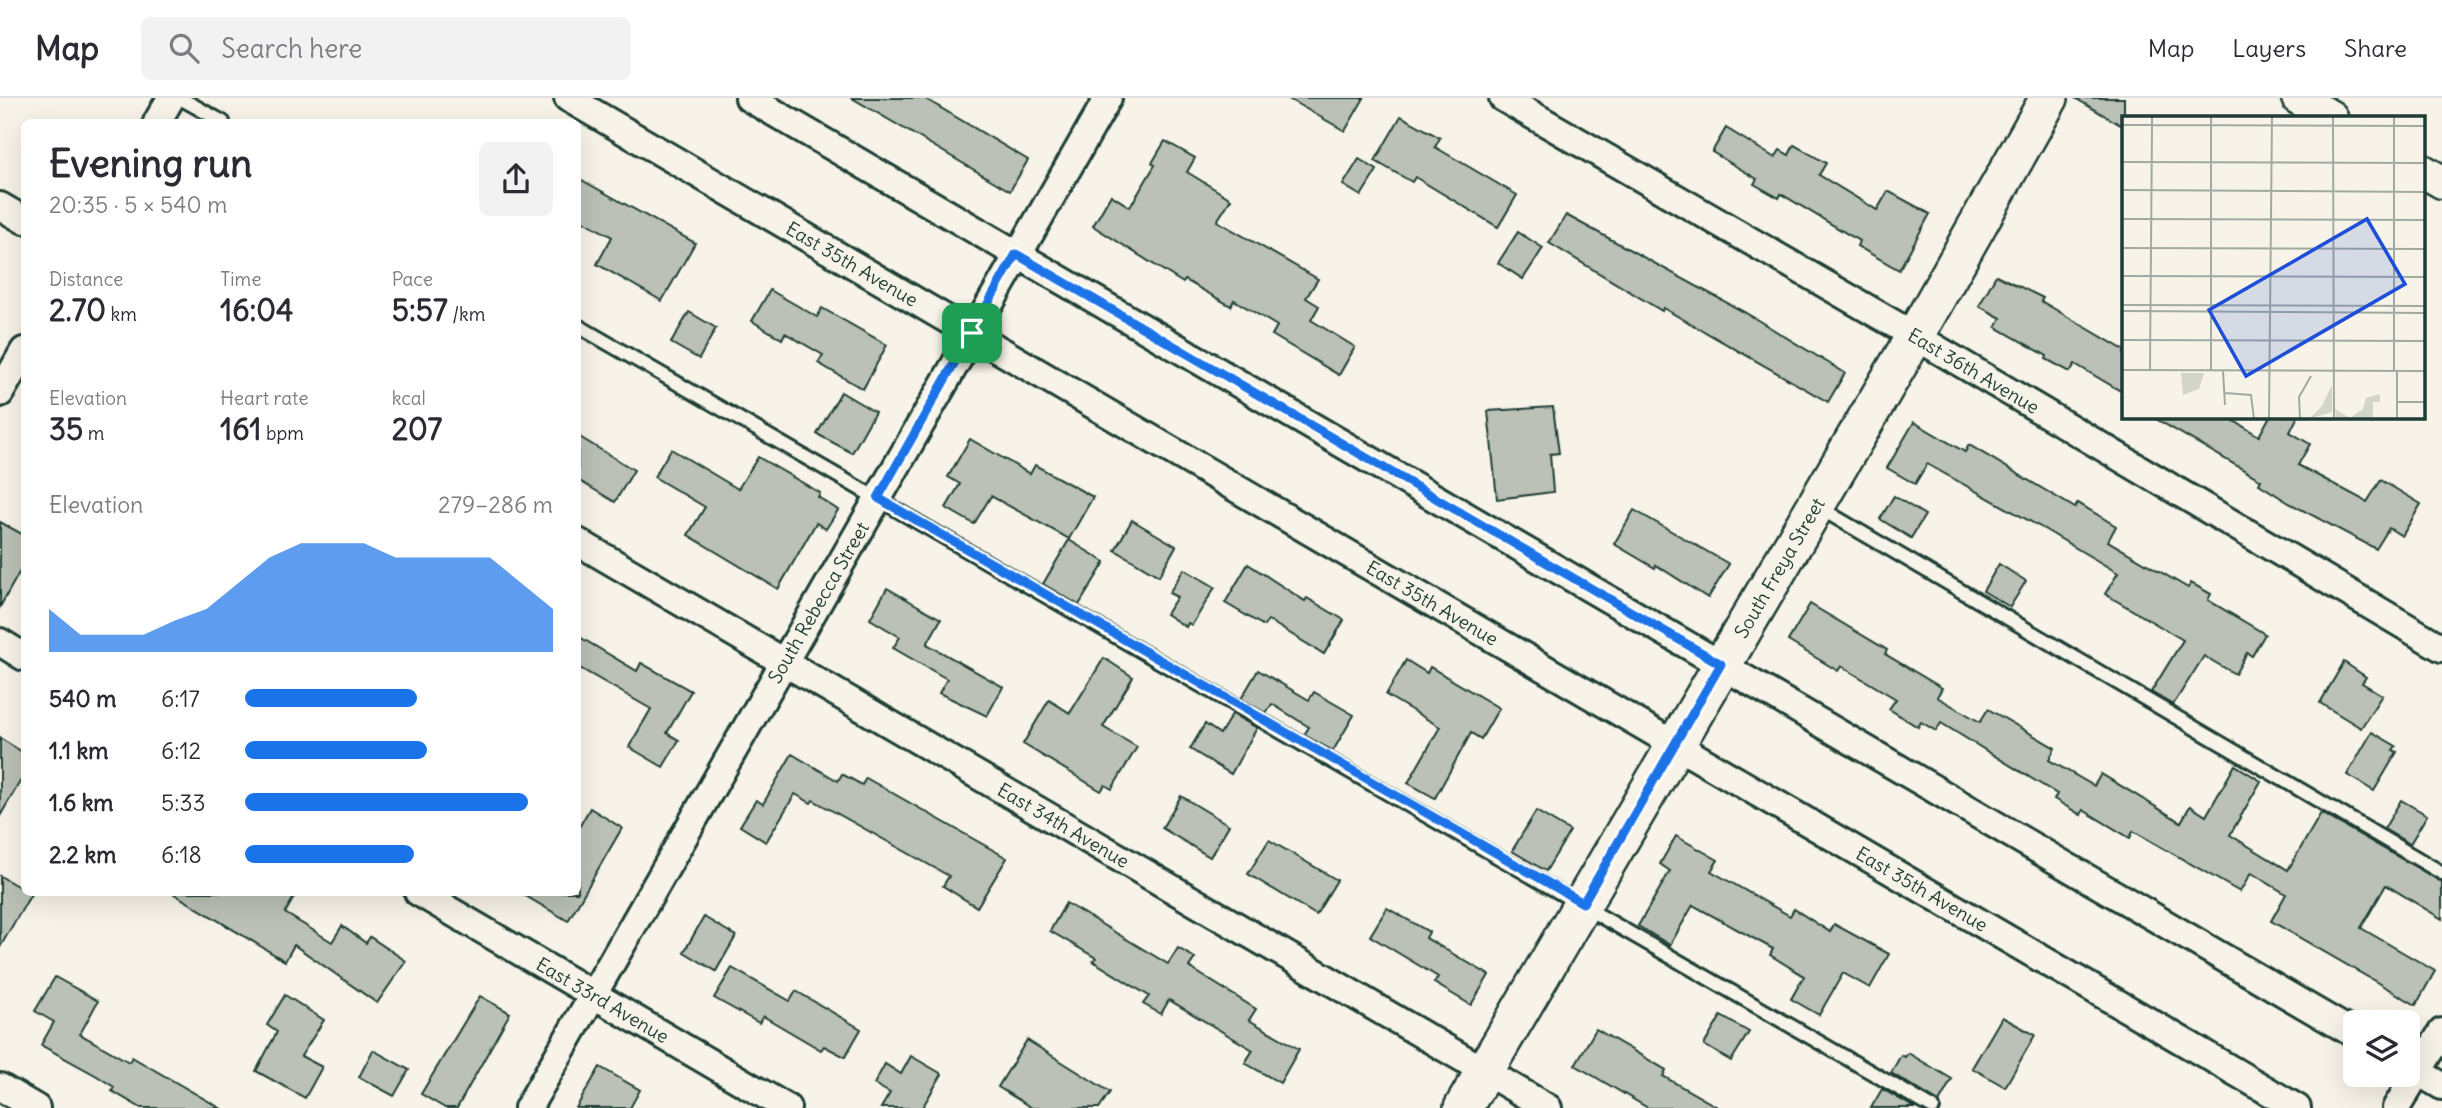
<!DOCTYPE html>
<meta charset="utf-8">
<style>
:root{--surface:#fff;--page:#f2f2f3;--text:#2b2b33;--muted:#7c7c81;--line:#e1e1e2;--accent:#1a73e8}
body{margin:0;font-family:Delius,sans-serif;background:var(--page);color:var(--text);height:100vh;display:flex;flex-direction:column;font-size:26px;white-space:nowrap}
*{box-sizing:border-box;margin:0}
p{font-size:23px;color:var(--muted)}
.icon{flex:none;width:38px;height:38px;fill:none;stroke:currentColor;stroke-width:2;stroke-linecap:round;stroke-linejoin:round}
.map{position:relative;flex:1;overflow:hidden}
.sheet{position:absolute;left:21px;top:21px;width:560px;height:777px;display:flex;flex-direction:column;background:var(--surface);border-radius:10px;box-shadow:0 7px 28px #0002}
.sheet>*{flex:none}
.controls{position:absolute;left:2343px;top:912px;display:grid;gap:14px}
.controls a{display:grid;place-items:center;width:77px;height:77px;border-radius:10px;background:var(--surface);box-shadow:0 7px 28px #0002;font-size:35px}
.pin{position:absolute;display:grid;place-items:center;width:60px;height:60px;color:#fff;margin:-30px;border-radius:14px;box-shadow:0 4px 10px #0006}
.round{display:grid;place-items:center;flex:none;width:74px;height:74px;border-radius:10px;background:var(--page)}
.head{display:flex;align-items:center;justify-content:space-between;height:119px;padding:0 28px}
h1{font-size:38px;font-weight:700;line-height:52px}
.stats{display:grid;grid-template-columns:repeat(3,1fr);gap:10px;height:119px;padding:7px 28px}
.stats div{display:grid;align-content:center}
.stats b{font-size:30px;font-weight:700}
.stats small{font-size:19px;font-weight:400}
.stats p{font-size:19px}
.chart{height:196px;padding:14px 28px}
.chart p{display:flex;justify-content:space-between}
.chart svg{width:100%;height:126px;margin-top:7px;fill:var(--accent);opacity:.7}
ul{padding:0 28px;list-style:none;font-size:23px}
li{display:grid;grid-template-columns:112px 84px 1fr;align-items:center;height:52px}
li i{height:18px;border-radius:9px;background:var(--accent)}
header{display:flex;align-items:center;gap:42px;box-sizing:border-box;height:98px;padding:0 35px;background:var(--surface);border-bottom:2px solid var(--line)}
header strong{font-size:33px}
nav{display:flex;gap:38px;margin-inline-start:auto;font-size:24px}
.search{width:490px;height:63px;background:var(--page);display:flex;align-items:center;gap:18px;box-sizing:border-box;padding:0 24px;border-radius:10px;color:var(--muted);font-size:26px}
.map>svg:first-child{display:block}
.building{fill:#bbc1b6;stroke:#1f3d34;stroke-width:2}
.lines{fill:none;stroke-linecap:round;stroke-linejoin:round}
.service-casing{stroke:#1f3d34;stroke-width:18}
.minor-casing{stroke:#1f3d34;stroke-width:32}
.tertiary-casing{stroke:#1f3d34;stroke-width:37}
.secondary-casing{stroke:#1f3d34;stroke-width:42}
.service{stroke:#f7f3e8;stroke-width:12}
.minor{stroke:#f7f3e8;stroke-width:26}
.tertiary{stroke:#f7f3e8;stroke-width:32}
.secondary{stroke:#f7f3e8;stroke-width:37}
.route-casing{stroke:#fff;stroke-width:14}
.route{stroke:#1a73e8;stroke-width:9}
.labels{text-anchor:middle;stroke-width:6;stroke-linejoin:round;paint-order:stroke}
.street-label{font-size:19px;fill:#1f3d34;stroke:#f7f3e8}
.inset-road{fill:none;stroke:#a1aaa0;stroke-width:2}
.view{fill:#1d4ed8;fill-opacity:0.15;stroke:#1d4ed8;stroke-width:3.5}
.inset-edge{fill:none;stroke:#1f3d34;stroke-width:3.5}
</style>
<header>
<strong>Map</strong>
<div class="search"><svg class="icon" aria-label="search" viewBox="0 0 24 24"><circle cx="10" cy="10" r="6"/><path d="M15 15l6 6"/></svg>Search here</div>
<nav><a>Map</a><a>Layers</a><a>Share</a></nav>
</header>
<div class="map">
<svg width="2442" height="1010" viewBox="0 0 2442 1010">
<rect width="100%" height="100%" fill="#f7f3e8"/>
<filter id="ink" filterUnits="userSpaceOnUse"><feTurbulence type="fractalNoise" baseFrequency=".0143" numOctaves="2"/><feDisplacementMap in="SourceGraphic" scale="14" xChannelSelector="R" yChannelSelector="G"/><feConvolveMatrix kernelMatrix="1 2 1 2 8 2 1 2 1" color-interpolation-filters="sRGB"/></filter>
<g filter="url(#ink)">
<g class="building">
<path d="M852,0H924L1028,62L1010,93Z"/>
<path d="M1287,0H1364L1345,33Z"/>
<path d="M2075,0H2124V29Z"/>
<path d="M1401,18L1440,40L1435,49L1517,97L1498,129L1415,79L1412,84L1375,63Z"/>
<path d="M1726,30L1775,60L1780,52L1789,57L1794,47L1826,65L1819,77L1877,112L1888,93L1930,116L1899,172L1857,148L1859,143L1781,96L1779,100L1754,86L1757,81L1712,54Z"/>
<path d="M1165,43L1195,60L1187,74L1231,101L1217,123L1318,181L1306,200L1319,208L1311,222L1355,249L1339,277L1272,237L1277,228L1234,202L1231,208L1185,182L1183,185L1093,128L1111,97L1130,109L1155,67L1152,65Z"/>
<path d="M1359,61L1377,72L1361,98L1343,87Z"/>
<path d="M578,80L695,145L662,203L597,166L612,139L578,120Z"/>
<path d="M1566,117L1746,215L1845,275L1828,304L1663,210L1662,213L1549,145Z"/>
<path d="M1518,134L1543,150L1523,181L1498,165Z"/>
<path d="M1996,177L2043,200L2041,203L2124,252V295L2075,266L2070,274L2046,261L2047,258L1996,229L2001,220L1979,208Z"/>
<path d="M770,192L817,219L822,210L887,247L863,291L818,265L823,257L785,235L782,241L752,223Z"/>
<path d="M689,214L716,230L699,261L671,245Z"/>
<path d="M841,294L875,314L852,355L817,336Z"/>
<path d="M1553,309L1559,355L1550,356L1553,394L1497,401L1488,313Z"/>
<path d="M2151,318H2226L2259,338L2270,318H2298L2290,334L2310,346L2298,367L2367,404L2381,382L2421,406L2402,438L2389,430L2376,451L2289,405L2259,386L2261,382Z"/>
<path d="M1914,324L1965,354L1969,347L2075,410L2078,405L2116,428L2108,443L2188,490L2191,485L2211,496L2208,502L2265,536L2252,558L2247,555L2235,576L2204,558L2173,607L2151,594L2183,542L2105,496L2118,475L2044,431L1927,366L1915,386L1887,370Z"/>
<path d="M578,338L634,372L615,404L578,382Z"/>
<path d="M970,341L1030,376L1035,367L1093,399L1069,441L991,398L974,426L946,410L960,386L948,379Z"/>
<path d="M671,351L738,391L758,359L820,395L818,399L838,412L826,431L816,425L778,491L688,437L705,409L654,379Z"/>
<path d="M1894,398L1925,417L1911,440L1880,421Z"/>
<path d="M1634,412L1729,466L1708,500L1656,467L1655,470L1614,446Z"/>
<path d="M1132,422L1176,448L1159,478L1115,452Z"/>
<path d="M0,424L24,437V466L0,509Z"/>
<path d="M1069,442L1105,464L1079,507L1043,486Z"/>
<path d="M1248,466L1305,503L1307,500L1344,522L1324,556L1268,522L1264,528L1225,505Z"/>
<path d="M1999,466L2026,483L2010,509L1983,493Z"/>
<path d="M1184,471L1215,489L1192,527L1188,525L1186,529L1166,516L1177,499L1169,495Z"/>
<path d="M887,490L941,521L927,546L1003,589L987,618L939,595L947,581L893,550L900,539L870,521Z"/>
<path d="M1810,506L1887,552L1885,556L1942,590L1937,599L1980,624L1988,611L2055,650L2049,662L2094,688L2101,676L2181,724L2190,708L2206,718L2235,667L2261,683L2230,737L2288,772L2321,715L2442,784V821L2386,787L2361,830L2435,873L2416,907L2271,823L2286,796L2251,775L2240,794L2133,733L2130,740L2083,712L2081,717L2054,701L2057,696L1941,625L1936,633L1921,624L1918,629L1889,611L1896,601L1841,568L1838,573L1788,543Z"/>
<path d="M578,538L637,573L641,565L691,593L667,635L679,642L663,669L629,649L651,611L578,569Z"/>
<path d="M1104,560L1133,579L1103,629L1137,649L1112,691L1105,687L1101,693L1023,646L1049,602L1070,615Z"/>
<path d="M1406,562L1427,575L1430,569L1499,610L1481,641L1471,635L1435,700L1408,685L1440,629L1386,597Z"/>
<path d="M2344,564L2366,579L2362,585L2382,597L2361,630L2320,605Z"/>
<path d="M1258,572L1309,602L1314,594L1354,617L1333,653L1304,637L1309,629L1272,606L1266,615L1241,601Z"/>
<path d="M1232,616L1257,630L1231,676L1190,651L1205,626L1220,636Z"/>
<path d="M2372,634L2396,648L2393,652L2397,654L2374,693L2347,677Z"/>
<path d="M0,640L24,655V677L0,718Z"/>
<path d="M792,656L838,683L842,676L862,687L866,680L1007,760L977,809L943,788L949,778L813,702L811,705L795,696L766,744L740,728L756,702L763,706Z"/>
<path d="M1181,698L1229,727L1210,759L1162,730Z"/>
<path d="M2401,702L2427,717L2410,746L2384,731Z"/>
<path d="M590,710L622,730L568,823L519,794H578V731Z"/>
<path d="M1536,713L1570,733L1546,773L1512,753Z"/>
<path d="M1676,738L1718,762L1711,773L1790,818L1794,811L1830,834L1834,826L1889,856L1870,890L1843,875L1819,917L1791,901L1804,878L1770,857L1773,851L1693,807L1670,847L1638,828L1670,773L1660,766Z"/>
<path d="M1269,742L1337,782L1316,817L1248,776Z"/>
<path d="M0,778L31,796L0,849Z"/>
<path d="M171,794H297L285,815L332,844L342,828L366,845L370,839L406,863L377,905L294,847L285,863Z"/>
<path d="M1066,805L1168,866L1178,850L1195,860L1189,869L1256,911L1249,922L1299,951L1280,985L1245,965L1253,952L1169,902L1161,916L1143,906L1149,898L1093,863L1096,860L1050,833Z"/>
<path d="M1387,810L1429,834L1426,840L1489,877L1471,907L1434,885L1438,879L1370,838Z"/>
<path d="M704,819L736,838L716,873L684,854Z"/>
<path d="M732,870L790,903L796,893L861,931L845,959L824,948L821,952L763,918L759,925L714,900Z"/>
<path d="M55,879L98,903L80,936L129,964L132,959L220,1010H141L112,993L114,989L97,978L41,947L54,924L35,913Z"/>
<path d="M285,897L324,922L301,958L322,969L305,1000L256,973L277,934L267,927Z"/>
<path d="M480,898L510,915L457,1010H445L421,996Z"/>
<path d="M1721,918L1749,934L1731,963L1704,947Z"/>
<path d="M2002,919L2035,937L2005,989L1972,970Z"/>
<path d="M1596,931L1666,972L1663,978L1719,1010H1648L1575,967Z"/>
<path d="M1027,942L1110,994L1099,1010H1032L998,989Z"/>
<path d="M373,952L409,972L394,998L359,979Z"/>
<path d="M1908,955L1952,981L1939,1004L1891,975L1901,957L1905,959Z"/>
<path d="M911,958L942,976L922,1010H881L890,995L874,986L885,966L901,976Z"/>
<path d="M600,969L640,992L630,1010H576Z"/>
<path d="M1882,991L1915,1010H1871Z"/>
</g>
<g class="lines">
<g class="service-casing">
<g id="service">
<path d="M180,0L223,24"/>
<path d="M578,228L1933,1010"/>
<path d="M1818,409L2442,775"/>
</g>
</g>
<g class="minor-casing">
<g id="minor">
<path id="s1" d="M568,0L2297,1010"/>
<path d="M749,0L2356,937"/>
<path id="s2" d="M1503,0L1915,238L2442,550"/>
<path d="M157,24L171,0"/>
<path d="M0,108L24,122"/>
<path d="M0,295L24,253"/>
<path id="s3" d="M578,444L1548,1010"/>
<path d="M0,544L24,559"/>
<path id="s4" d="M418,794L787,1010"/>
<path d="M2408,968L2442,988"/>
<path d="M0,989L36,1010"/>
<path id="s5" d="M528,1010L1108,0"/>
<path d="M2396,1010L2442,934"/>
</g>
</g>
<g class="tertiary-casing">
<g id="tertiary">
<path d="M2298,0L2331,19"/>
<path d="M2423,73L2442,84"/>
</g>
</g>
<g class="secondary-casing">
<g id="secondary">
<path id="s6" d="M1463,1010L1915,238L2049,0"/>
</g>
</g>
<use href="#service" class="service"/>
<use href="#minor" class="minor"/>
<use href="#tertiary" class="tertiary"/>
<use href="#secondary" class="secondary"/>
</g>
</g>
<g class="lines" filter="url(#ink)">
<g class="route-casing">
<path id="route" d="M1016,156L1721,566L1583,805L878,400Z"/>
</g>
<use href="#route" class="route"/>
</g>
<g class="labels">
<g class="street-label">
<text dy="7" stroke="none"><textPath href="#s1" startOffset="329">East 35th Avenue</textPath></text>
<text dy="7" stroke="none"><textPath href="#s2" startOffset="544">East 36th Avenue</textPath></text>
<text dy="7" stroke="none"><textPath href="#s6" startOffset="626">South Freya Street</textPath></text>
<text dy="7" stroke="none"><textPath href="#s1" startOffset="1001">East 35th Avenue</textPath></text>
<text dy="7" stroke="none"><textPath href="#s5" startOffset="583">South Rebecca Street</textPath></text>
<text dy="7" stroke="none"><textPath href="#s3" startOffset="562">East 34th Avenue</textPath></text>
<text dy="7" stroke="none"><textPath href="#s1" startOffset="1568">East 35th Avenue</textPath></text>
<text dy="7" stroke="none"><textPath href="#s4" startOffset="214">East 33rd Avenue</textPath></text>
</g>
</g>
<g transform="translate(2122 18)">
<rect width="303" height="303" fill="#f7f3e8"/>
<path d="M59,257H82L77,273L61,279Z" fill="#d3d5ca"/>
<path d="M210,269V296L187,303L200,290ZM258,278V286H251V303H214L213,293L228,302L241,293L244,282Z" fill="#d3d5ca"/>
<path class="inset-road" d="M211,0L212,303M0,9H30V0M0,46L303,47M0,74L303,76M0,103L303,104M0,132L303,133M0,160L303,161M0,189L303,190M0,195L303,197M0,224L303,225M0,254L303,255M28,254L30,9L303,10M89,254V0M101,255L103,289M272,255V0M103,277L129,279L132,303M275,286H303M147,303L150,0M178,303L177,281L189,260M275,303V255"/>
<path class="view" d="M245,103L283,168L124,260L87,194Z"/>
<rect width="303" height="303" class="inset-edge"/>
</g>
</svg>
<div class="controls">
<a><svg class="icon" aria-label="layers" viewBox="0 0 24 24"><path d="M12 4l9 5-9 5-9-5zM3 14l9 5 9-5"/></svg></a>
</div>
<div class="pin" style="left:972px;top:235px;background:#1e9e55"><svg class="icon" aria-label="arrive" viewBox="0 0 24 24"><path d="M6 21V4h12l-3 4 3 4H6"/></svg></div>
<section class="sheet">
<div class="head"><div><h1>Evening run</h1><p>20:35 · 5 × 540 m</p></div><a class="round"><svg class="icon" aria-label="share" viewBox="0 0 24 24"><path d="M12 15V3M7 8l5-5 5 5M5 13v7h14v-7"/></svg></a></div>
<div class="stats">
<div><p>Distance</p><b>2.70<small> km</small></b></div>
<div><p>Time</p><b>16:04</b></div>
<div><p>Pace</p><b>5:57<small> /km</small></b></div>
</div>
<div class="stats">
<div><p>Elevation</p><b>35<small> m</small></b></div>
<div><p>Heart rate</p><b>161<small> bpm</small></b></div>
<div><p>kcal</p><b>207</b></div>
</div>
<div class="chart"><p><span>Elevation</span>279–286 m</p>
<svg viewBox="0 0 160 44" preserveAspectRatio="none"><path d="M0 44V29L10 38L20 38L30 38L40 33L50 29L60 20L70 11L80 6L90 6L100 6L110 11L120 11L130 11L140 11L150 20L160 29V44z"/></svg>
</div>
<ul>
<li><b>540 m</b>6:17<i style="width:56%"></i></li>
<li><b>1.1 km</b>6:12<i style="width:59%"></i></li>
<li><b>1.6 km</b>5:33<i style="width:92%"></i></li>
<li><b>2.2 km</b>6:18<i style="width:55%"></i></li>
</ul>
</section>
</div>
